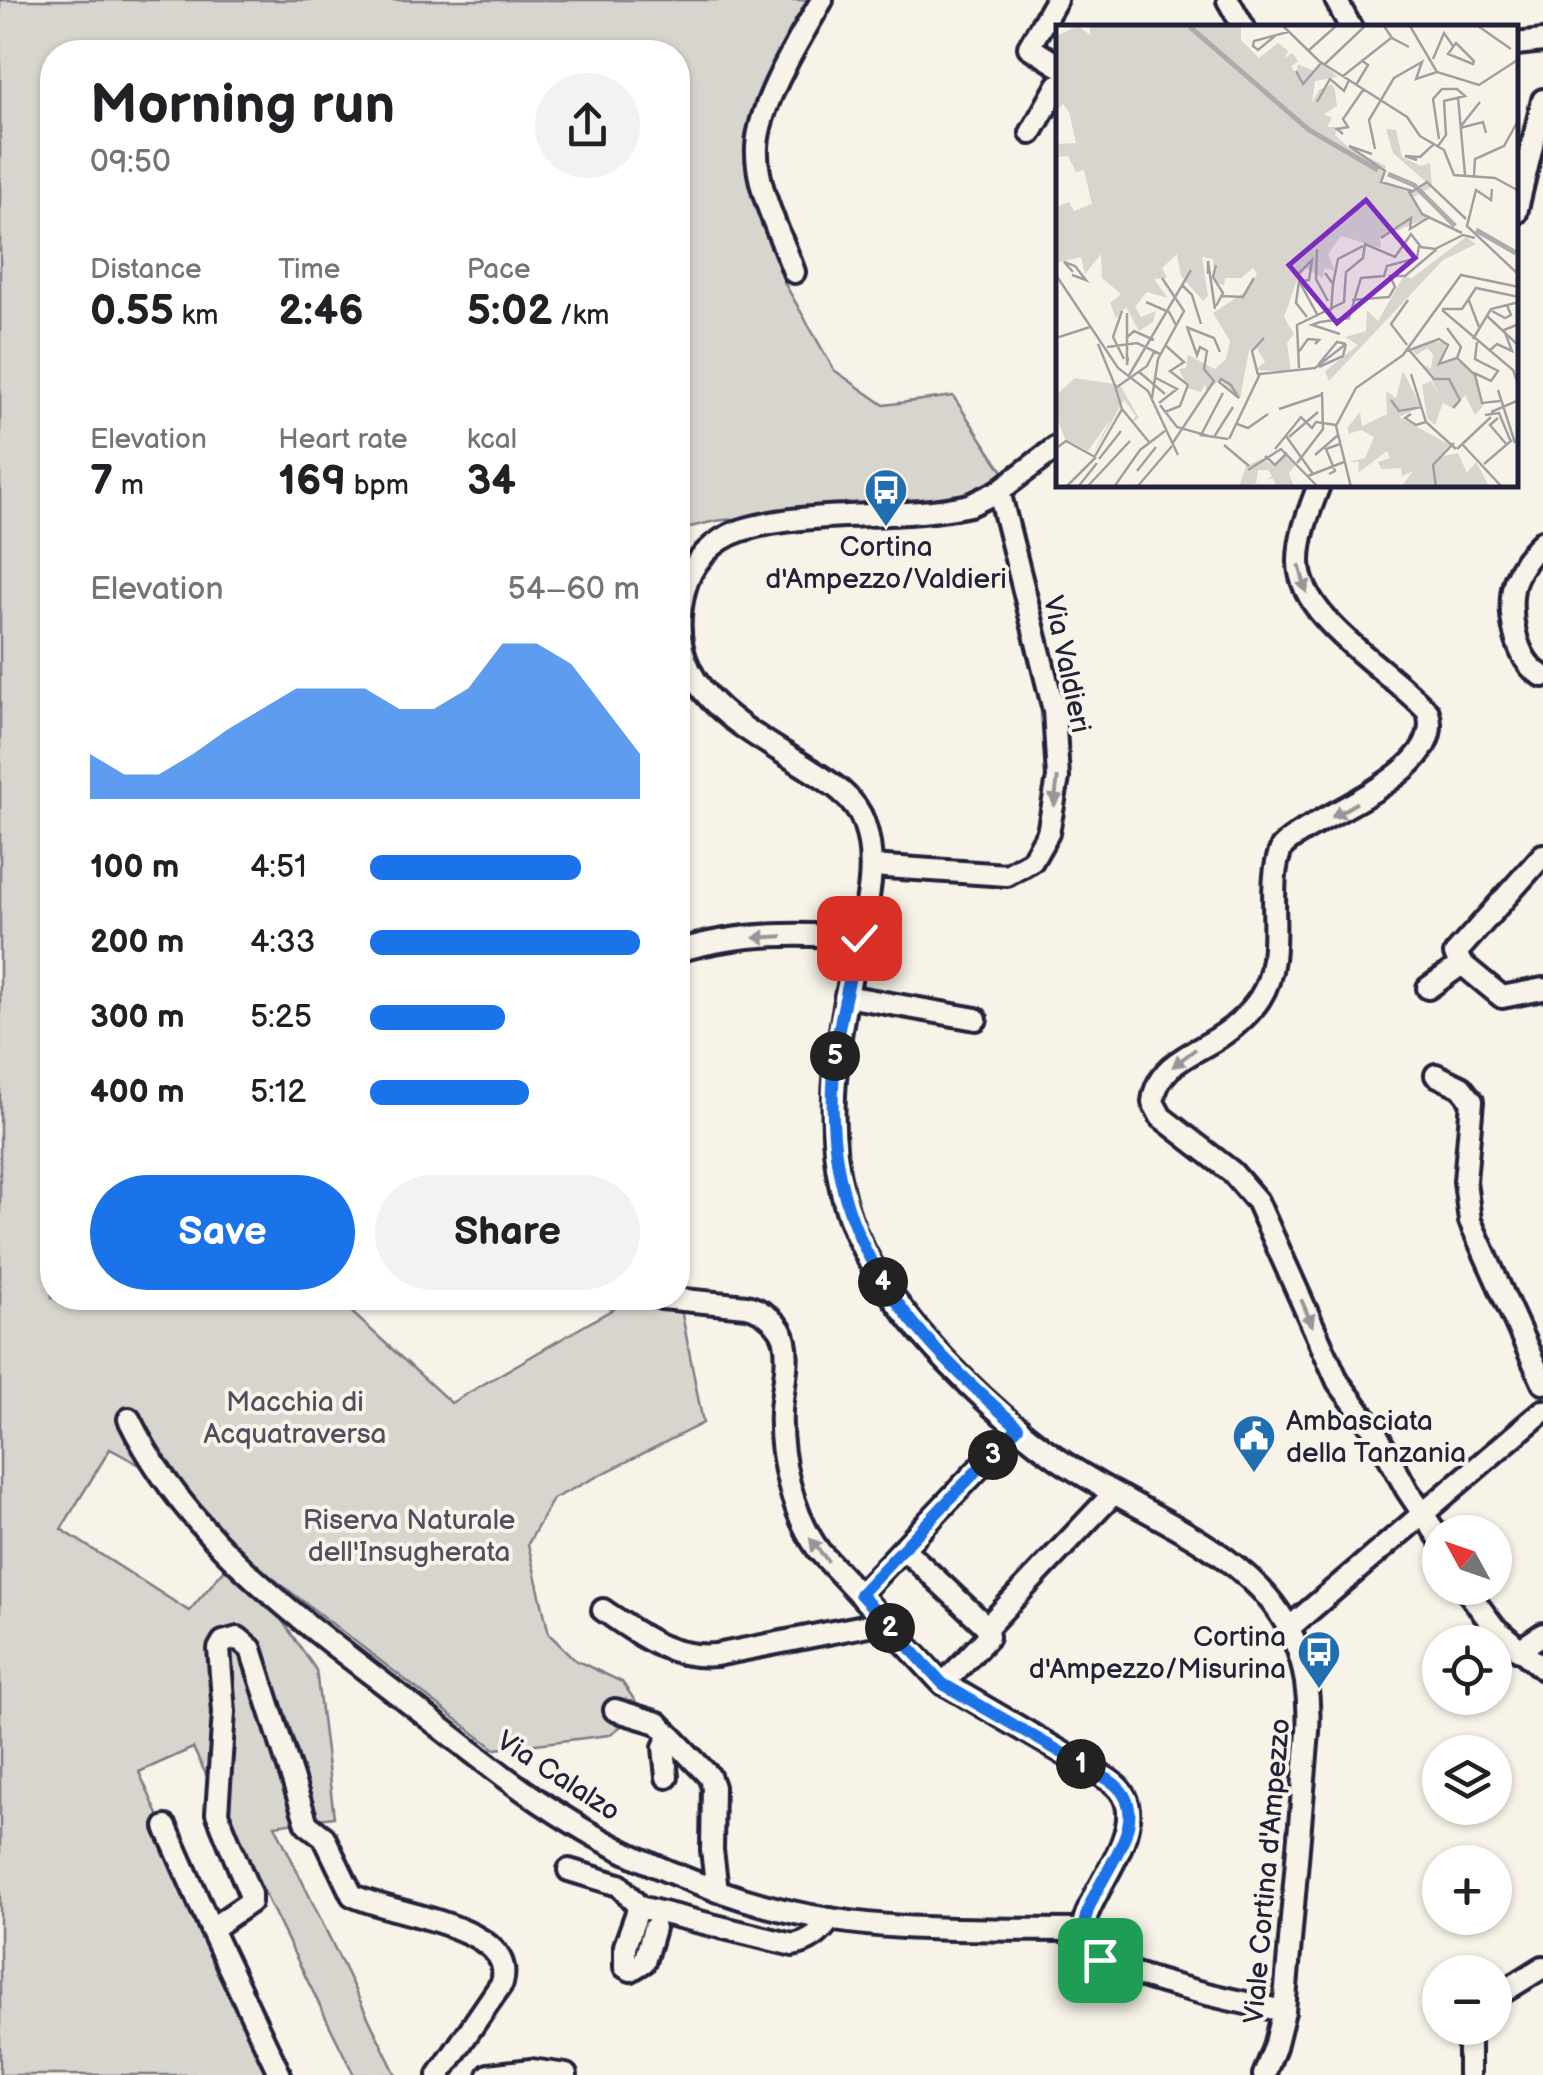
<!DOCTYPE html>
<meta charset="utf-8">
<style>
:root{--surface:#fff;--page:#f2f2f2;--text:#202124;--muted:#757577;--accent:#1a73e8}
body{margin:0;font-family:"Balsamiq Sans",sans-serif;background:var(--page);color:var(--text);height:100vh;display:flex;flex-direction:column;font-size:38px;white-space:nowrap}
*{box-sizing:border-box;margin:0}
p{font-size:32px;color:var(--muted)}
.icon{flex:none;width:55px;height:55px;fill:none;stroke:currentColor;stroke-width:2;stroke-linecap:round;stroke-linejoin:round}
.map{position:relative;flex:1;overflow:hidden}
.details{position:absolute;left:40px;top:40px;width:650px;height:1270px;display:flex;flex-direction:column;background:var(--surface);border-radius:40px;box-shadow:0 2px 8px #0004}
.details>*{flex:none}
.needle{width:65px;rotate:310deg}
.controls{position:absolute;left:1422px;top:1515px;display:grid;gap:20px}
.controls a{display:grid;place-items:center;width:90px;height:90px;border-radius:50%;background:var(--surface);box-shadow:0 2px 8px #0004;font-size:50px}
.pin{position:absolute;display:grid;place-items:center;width:85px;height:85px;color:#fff;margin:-42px;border-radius:20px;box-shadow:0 5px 15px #0006}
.km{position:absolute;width:50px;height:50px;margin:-25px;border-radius:50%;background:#222;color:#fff;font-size:28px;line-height:50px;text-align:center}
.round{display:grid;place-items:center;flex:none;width:105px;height:105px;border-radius:52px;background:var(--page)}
.summary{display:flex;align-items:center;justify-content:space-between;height:170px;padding:0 50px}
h1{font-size:55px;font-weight:600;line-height:75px}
.metrics{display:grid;grid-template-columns:repeat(3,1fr);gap:15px;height:170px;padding:10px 50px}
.metrics div{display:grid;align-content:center}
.metrics b{font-size:42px;font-weight:600}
.metrics small{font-size:28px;font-weight:400}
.metrics p{font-size:28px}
.chart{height:280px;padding:20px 50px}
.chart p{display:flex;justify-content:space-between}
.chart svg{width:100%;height:180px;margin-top:10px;fill:var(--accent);opacity:.7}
.primary-button{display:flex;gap:20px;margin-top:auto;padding:20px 50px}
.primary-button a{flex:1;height:115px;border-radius:60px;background:var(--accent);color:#fff;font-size:40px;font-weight:600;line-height:115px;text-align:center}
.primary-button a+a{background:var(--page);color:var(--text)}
ul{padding:0 50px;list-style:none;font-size:32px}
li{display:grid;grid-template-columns:160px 120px 1fr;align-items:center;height:75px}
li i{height:25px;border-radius:12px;background:var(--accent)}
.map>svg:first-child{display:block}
.green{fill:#d8d5cf;stroke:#7d7c85;stroke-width:2.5}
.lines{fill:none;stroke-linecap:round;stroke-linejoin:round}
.minor-casing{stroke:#22223b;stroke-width:28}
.minor{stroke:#f7f3e8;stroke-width:20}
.oneway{fill:#97959a}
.route-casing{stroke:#fff;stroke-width:20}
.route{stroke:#1a73e8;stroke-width:12}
.labels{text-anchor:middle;stroke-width:8;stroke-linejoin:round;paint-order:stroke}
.poi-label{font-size:28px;fill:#22223b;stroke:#f7f3e8}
.street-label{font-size:28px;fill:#22223b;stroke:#f7f3e8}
.park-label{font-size:28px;fill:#504f60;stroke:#f7f3e8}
.inset-river{fill:none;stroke:#aeabad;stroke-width:5}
.inset-road{fill:none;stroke:#a29fa3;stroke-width:2.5}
.view{fill:#7b2cbf;fill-opacity:0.15;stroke:#7b2cbf;stroke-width:5}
.inset-edge{fill:none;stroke:#22223b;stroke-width:5}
</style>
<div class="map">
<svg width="1543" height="2075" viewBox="0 0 1543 2075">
<rect width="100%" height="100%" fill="#f7f3e8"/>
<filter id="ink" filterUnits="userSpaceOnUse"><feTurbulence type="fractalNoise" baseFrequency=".01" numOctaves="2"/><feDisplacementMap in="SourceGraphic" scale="20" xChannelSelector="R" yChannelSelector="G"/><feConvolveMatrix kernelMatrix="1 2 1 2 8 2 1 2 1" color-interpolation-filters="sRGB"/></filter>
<g filter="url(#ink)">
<path class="green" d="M0,0H816L754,151L784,282L834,370L884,405L953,396L1006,476L978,494L715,521L678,530V52H52V1298H344L346,1307L451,1403L620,1305L681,1309L703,1423L553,1499L528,1544L549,1634L575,1660L622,1682L642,1711L609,1735L495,1749L248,1559L188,1491L110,1449L61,1529L189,1611L237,1555L316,1670L334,1817L275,1825L396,2075H354L193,1748L139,1772L274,2075H0Z"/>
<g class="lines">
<g class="minor-casing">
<g id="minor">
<path d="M1056,0L1029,47L1058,65"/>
<path d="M1228,0L1244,28"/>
<path d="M1336,0L1351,28"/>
<path d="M1516,44L1543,41"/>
<path d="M1031,133L1058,85"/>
<path d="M1516,213L1543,100"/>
<path d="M794,272C781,235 755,188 757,147C759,103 800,38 822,0"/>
<path d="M1058,446L999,491L970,505C898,521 809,509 742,530C714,539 691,562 684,591C660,689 739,724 809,769C830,782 856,798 864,823C880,869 864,916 854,962C834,1052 817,1160 862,1247C901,1324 987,1409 1058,1459C1170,1536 1318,1563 1308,1732L1284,2011L1275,2047L1264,2075"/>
<path d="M1319,485C1310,509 1299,535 1299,561C1298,619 1391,670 1428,712C1448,774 1314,814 1282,847C1263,888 1288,955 1260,998C1251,1012 1235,1027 1221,1036C1194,1054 1157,1064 1153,1102L1161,1117L1232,1172L1257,1201L1338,1382L1375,1431L1407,1490L1440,1539"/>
<path d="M1543,541C1531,552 1521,565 1515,581C1506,608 1515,663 1543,676"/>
<path d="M1543,855L1455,954L1462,964L1502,997L1543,989"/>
<path d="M871,866L1007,875L1032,861L1048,833L1058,778L1054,710L999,491"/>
<path d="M678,951C735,933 799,932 859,938"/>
<path d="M1428,988L1462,964"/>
<path d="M846,996L976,1019"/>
<path d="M1436,1075L1461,1087L1472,1101L1465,1181L1470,1221L1543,1383"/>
<path d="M662,1298L747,1306C763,1310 781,1324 785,1341C790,1363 782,1389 781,1411C779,1456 792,1514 819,1551L940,1681L1109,1780C1159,1814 1097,1880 1084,1922C1083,1933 1084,1943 1091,1952C1110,1975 1249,2004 1284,2011"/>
<path d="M129,1419C187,1538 294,1615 396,1693C454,1737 510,1785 573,1823C627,1857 705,1889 767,1906C870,1934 978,1929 1083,1930"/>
<path d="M904,1549L987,1627"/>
<path d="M1465,1588L1494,1627L1543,1669"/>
<path d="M860,1594L1018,1427"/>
<path d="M603,1610C640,1635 669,1659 716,1655L884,1622"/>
<path d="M1289,1628L1543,1411"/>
<path d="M1519,1650L1543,1634"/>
<path d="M943,1684L988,1637L987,1627L1114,1493"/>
<path d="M615,1710L658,1723L709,1776L713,1787L712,1850L717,1891"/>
<path d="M667,1777L664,1747L669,1737"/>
<path d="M166,1827L211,1929"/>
<path d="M569,1870L619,1885L639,1907L793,1945C810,1942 821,1933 830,1919"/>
<path d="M639,1907L625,1946V1967L631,1970L644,1962L654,1928"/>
<path d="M1495,1997L1543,1967"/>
<path d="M1469,2028V2075"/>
<path d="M280,2075L211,1929L250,1902V1894L217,1813L224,1712L219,1649L223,1642L238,1638L251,1649L307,1824L324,1837L352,1895C389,1915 518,1924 502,1983L439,2075"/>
<path d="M489,2075L531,2070L566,2075"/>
</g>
</g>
<use href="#minor" class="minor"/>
</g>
<defs><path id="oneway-solid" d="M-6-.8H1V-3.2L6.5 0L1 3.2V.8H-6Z" transform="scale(2.5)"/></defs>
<g class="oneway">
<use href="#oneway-solid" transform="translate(1303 579) rotate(75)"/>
<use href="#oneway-solid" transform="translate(1056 792) rotate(97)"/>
<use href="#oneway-solid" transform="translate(1344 810) rotate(150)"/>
<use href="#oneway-solid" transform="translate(768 937) rotate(177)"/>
<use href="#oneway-solid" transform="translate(1184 1058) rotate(142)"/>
<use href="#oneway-solid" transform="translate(1307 1313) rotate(67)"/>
<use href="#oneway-solid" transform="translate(819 1550) rotate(-129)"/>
</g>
</g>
<g class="lines" filter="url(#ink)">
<g class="route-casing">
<path id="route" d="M859,938C851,975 840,1013 836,1050C815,1225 894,1319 1018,1427L860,1594L943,1684L1109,1780C1180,1827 1038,1915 1100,1960"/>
</g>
<use href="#route" class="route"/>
</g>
<defs>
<g id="bus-pin" transform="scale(2.25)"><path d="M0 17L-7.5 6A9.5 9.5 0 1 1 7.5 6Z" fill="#1f6fb2" stroke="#f7f3e8"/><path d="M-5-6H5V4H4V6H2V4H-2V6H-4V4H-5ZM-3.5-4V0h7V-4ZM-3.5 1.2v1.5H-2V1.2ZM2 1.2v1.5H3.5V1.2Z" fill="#fff"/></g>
<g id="civic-pin" transform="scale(2.25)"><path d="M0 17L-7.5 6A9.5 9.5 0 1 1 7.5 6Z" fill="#1f6fb2" stroke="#f7f3e8"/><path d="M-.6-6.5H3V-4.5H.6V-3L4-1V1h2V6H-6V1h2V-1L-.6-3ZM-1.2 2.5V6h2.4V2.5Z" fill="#fff"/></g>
</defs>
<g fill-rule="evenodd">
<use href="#bus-pin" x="886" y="490"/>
<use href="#civic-pin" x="1254" y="1436"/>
<use href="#bus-pin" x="1319" y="1652"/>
</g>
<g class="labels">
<g class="poi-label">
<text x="886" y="556">Cortina<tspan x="886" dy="32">d'Ampezzo/Valdieri</tspan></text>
<text x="1286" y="1430" text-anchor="start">Ambasciata<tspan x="1286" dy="32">della Tanzania</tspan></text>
<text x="1286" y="1646" text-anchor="end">Cortina<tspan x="1286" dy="32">d'Ampezzo/Misurina</tspan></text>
</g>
<g class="street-label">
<text transform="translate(1068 664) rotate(78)" y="10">Via Valdieri</text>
<text transform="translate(559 1775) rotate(33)" y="10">Via Calalzo</text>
<text transform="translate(1266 1871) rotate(-85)" y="10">Viale Cortina d'Ampezzo</text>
</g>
<g class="park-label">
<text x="295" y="1411">Macchia di<tspan x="295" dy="32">Acquatraversa</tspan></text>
<text x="409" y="1529">Riserva Naturale<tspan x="409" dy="32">dell'Insugherata</tspan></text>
</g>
</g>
<g transform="translate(1056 25)">
<rect width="462" height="462" fill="#f7f3e8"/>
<path d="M22,1L34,10V1H185V15L203,33L222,18L232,26L229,33L236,28L242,36L235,42L240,48L242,39L258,46L266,38L282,52L259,56L256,78L263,65L276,59L279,65L278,59L281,81L268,89L276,93L271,102H282L279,110L293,123L330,141L326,156L353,168L370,157L337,128L330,104L340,105L346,132L365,141L374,138L376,162L355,173L371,193L324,213L325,223L285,211L272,229L279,246L269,243L266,253L250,243L243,254L248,236L228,292L238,309L231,318L235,347L199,345L209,337L201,323L193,325L184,374L164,354L150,367L149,359L145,367L132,363L123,344L130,343L132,330L159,344L170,334L174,316L157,288L189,267L201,249L197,243L185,253H169L168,261L159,256L157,234L146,232L152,271L147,276L125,251L121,229L106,243L111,253L98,254L112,273L91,267L79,282L85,292L100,286L97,297L83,306L70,282L60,293L54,278L65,269L46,253L45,229L29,249L25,232L0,238V182L13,177L18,186L36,179L28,145L20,147L12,131L0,132V119L20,118L13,87L7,79L0,86V11ZM410,212L420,219L387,235L273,356L269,346L302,320L289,312L310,306L311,285L322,296L347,252L356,253ZM376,316L390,318L383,340L399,334L417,348L428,380L419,390L409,370L399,384L387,378L379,400L371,393L366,360L375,356L384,372L368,339L375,344L377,330L372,323L360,330L357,325ZM347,346L365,382L343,392L396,421L387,431L402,428L411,448L420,437L433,461L345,462L357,446L346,451L345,443L325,444L322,437L334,433L331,426L302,448L303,437H293L309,433L318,412L305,405L292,409V402L304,387L306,401L331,389L330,366L340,373ZM19,353L64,360L83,393L76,397L80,391L68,375L37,429L54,395L32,426L9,414L0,390V370ZM230,430L240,439L233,448L238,462H220L217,453L210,455L216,451L212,445H202L200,458L208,457L183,462L190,441L206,434L219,441Z" fill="#d8d5cf"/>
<path class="inset-river" d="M133,1L253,105L322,145M332,149L358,160L399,201M420,205L460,228"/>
<path class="inset-road" d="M227,1L263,36L351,92L364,111L388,125L398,150L439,153L463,166M328,1L336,13L353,22M354,1L381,47M422,1L455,24M219,11L202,25L197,21L198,16L232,7M400,18L418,36L417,39L392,29ZM252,26L280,1M377,34L388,8L397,21M269,39L309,1M240,46L247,59L266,37M381,47L423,60L463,34M287,51L335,13M300,60L312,40L305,35M402,72L409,150M261,77L274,54L288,66L293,55M405,101L424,77M404,103L427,97L430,108M287,109L281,104L292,102L287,94L307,65M382,121L390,110L388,76L409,71L401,64H386L377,74L383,114M319,124L313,95L338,53L366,37L360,54L381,47M316,129L293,121L329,146L325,157L356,166M361,135L349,131L364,132L378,119M418,151L419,134L448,121L463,94M436,164L435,175L420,165L411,201L463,250M352,165L366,189L406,208M354,168L371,157L410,194M325,213L355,193L354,204L372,193M261,224L260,254L272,276M160,240L157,252L167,268L160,281M269,248L277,259L275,286M152,249V236L159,284M0,250L62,343L92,366L122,430M16,250L30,255L19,241L8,237L17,247M241,250L256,235L253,255L247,256M277,259L282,234L307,221M126,260L136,270L145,299M166,271L187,272L198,253M412,273L423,302M296,275L333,272L339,262L334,251H349L381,224M90,277L113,287L120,300M386,284H406L420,263L463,272M386,285L457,345L463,361M66,286L57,312L68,334M436,286L449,293L455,290L451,280M71,288V340L72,332M430,290L463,321M251,292L240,278L243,256L262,291M264,297L293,293L305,253L328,251L331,241L361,233L363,221M264,297L256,300L284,309M130,302L158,313L164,327M391,303L405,322L401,333M0,313L34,302M70,313L78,306L98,315M417,314L435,284L463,277M42,319L60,363M109,320L128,337L114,346L132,360M351,320L335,299L352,275M51,322L81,318L104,329M353,325L378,354H393L404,375L397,383M351,326L383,314L392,320L383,339L401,333M433,326L441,319L456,326L448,305L463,299M242,328L252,314L263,315L259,319M401,333L419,350L426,378L444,376M262,340L281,317L290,319M263,342L287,331L290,319M243,343L241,300L288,277L290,247L307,233L309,219L339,232L355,209L365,222L379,224L407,210L419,213M82,346L109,369M418,348L435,356L442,346L419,334L421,317M355,349L370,397L400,424M202,350L196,326L208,313M72,352L135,245M100,353L121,364L103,378M165,354L175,360L183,373L163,357ZM61,362L91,341L98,327M442,365L459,418M167,368L145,410L172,414M96,373L102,334L128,286L106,253M335,375L343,386L366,382M104,380L121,402L156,412M66,384L93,417M223,384L265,370M109,387L124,381L132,360M435,387L463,375M355,389L349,393L360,400L370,397M429,390L443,388L455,417M442,393L434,400L451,420M181,399L192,403L212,389M230,411L257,449M158,412L177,382M233,412L262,387M173,414L204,349L259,343L290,319M116,419L158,356L148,344L151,326L144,322L141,330L131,302M406,419L446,462M168,420L193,441M2,422L10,416L39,432M219,424L245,392L256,403L260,397L280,400M401,424L435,392M259,430L282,410M39,431L66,384L59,361M209,431L219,440L231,428M43,434L65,406M241,438L267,404L266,367M428,439L456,415M192,445L225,424L262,462M81,446L100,422M273,449L279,446L270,424L284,419M252,451L288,437M10,462L40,432M22,462L41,438M31,462L74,416M58,462L84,425L109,406M81,462L116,421M295,462L280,401L300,363L347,330L405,250L463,262M380,462L377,440L398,418"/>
<path class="view" d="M310,175L359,233L281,298L233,240Z"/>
<rect width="462" height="462" class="inset-edge"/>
</g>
</svg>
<div class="controls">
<a><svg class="needle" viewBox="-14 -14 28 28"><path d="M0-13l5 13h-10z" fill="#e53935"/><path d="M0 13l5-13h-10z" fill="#757577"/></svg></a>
<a><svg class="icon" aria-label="locate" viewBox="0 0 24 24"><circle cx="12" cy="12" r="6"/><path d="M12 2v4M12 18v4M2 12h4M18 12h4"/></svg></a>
<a><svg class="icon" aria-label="layers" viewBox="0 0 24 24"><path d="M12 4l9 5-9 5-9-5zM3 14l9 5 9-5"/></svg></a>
<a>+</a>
<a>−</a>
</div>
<div class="pin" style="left:1100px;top:1960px;background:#1e9e55"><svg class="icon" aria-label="arrive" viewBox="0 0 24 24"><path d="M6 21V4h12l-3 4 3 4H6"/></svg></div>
<div class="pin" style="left:859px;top:938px;background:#d93025"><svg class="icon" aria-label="check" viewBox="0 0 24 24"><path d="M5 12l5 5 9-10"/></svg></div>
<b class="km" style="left:1081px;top:1764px">1</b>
<b class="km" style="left:890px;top:1628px">2</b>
<b class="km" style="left:993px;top:1455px">3</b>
<b class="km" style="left:883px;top:1282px">4</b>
<b class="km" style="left:835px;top:1056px">5</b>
<section class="details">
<div class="summary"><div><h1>Morning run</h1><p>09:50</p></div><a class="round"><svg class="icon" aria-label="share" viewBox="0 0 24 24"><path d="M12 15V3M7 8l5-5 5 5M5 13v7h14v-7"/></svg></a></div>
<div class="metrics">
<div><p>Distance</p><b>0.55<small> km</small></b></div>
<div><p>Time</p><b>2:46</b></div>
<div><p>Pace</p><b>5:02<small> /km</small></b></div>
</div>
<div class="metrics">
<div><p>Elevation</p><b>7<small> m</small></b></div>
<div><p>Heart rate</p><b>169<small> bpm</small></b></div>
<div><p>kcal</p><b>34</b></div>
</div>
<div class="chart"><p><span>Elevation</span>54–60 m</p>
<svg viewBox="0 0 160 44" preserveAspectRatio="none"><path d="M0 44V33L10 38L20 38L30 33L40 27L50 22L60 17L70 17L80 17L90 22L100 22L110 17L120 6L130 6L140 11L150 22L160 33V44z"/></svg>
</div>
<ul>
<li><b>100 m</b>4:51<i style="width:78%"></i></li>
<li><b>200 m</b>4:33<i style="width:100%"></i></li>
<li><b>300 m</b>5:25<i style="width:50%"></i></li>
<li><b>400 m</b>5:12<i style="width:59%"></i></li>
</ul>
<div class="primary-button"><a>Save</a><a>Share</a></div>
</section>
</div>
